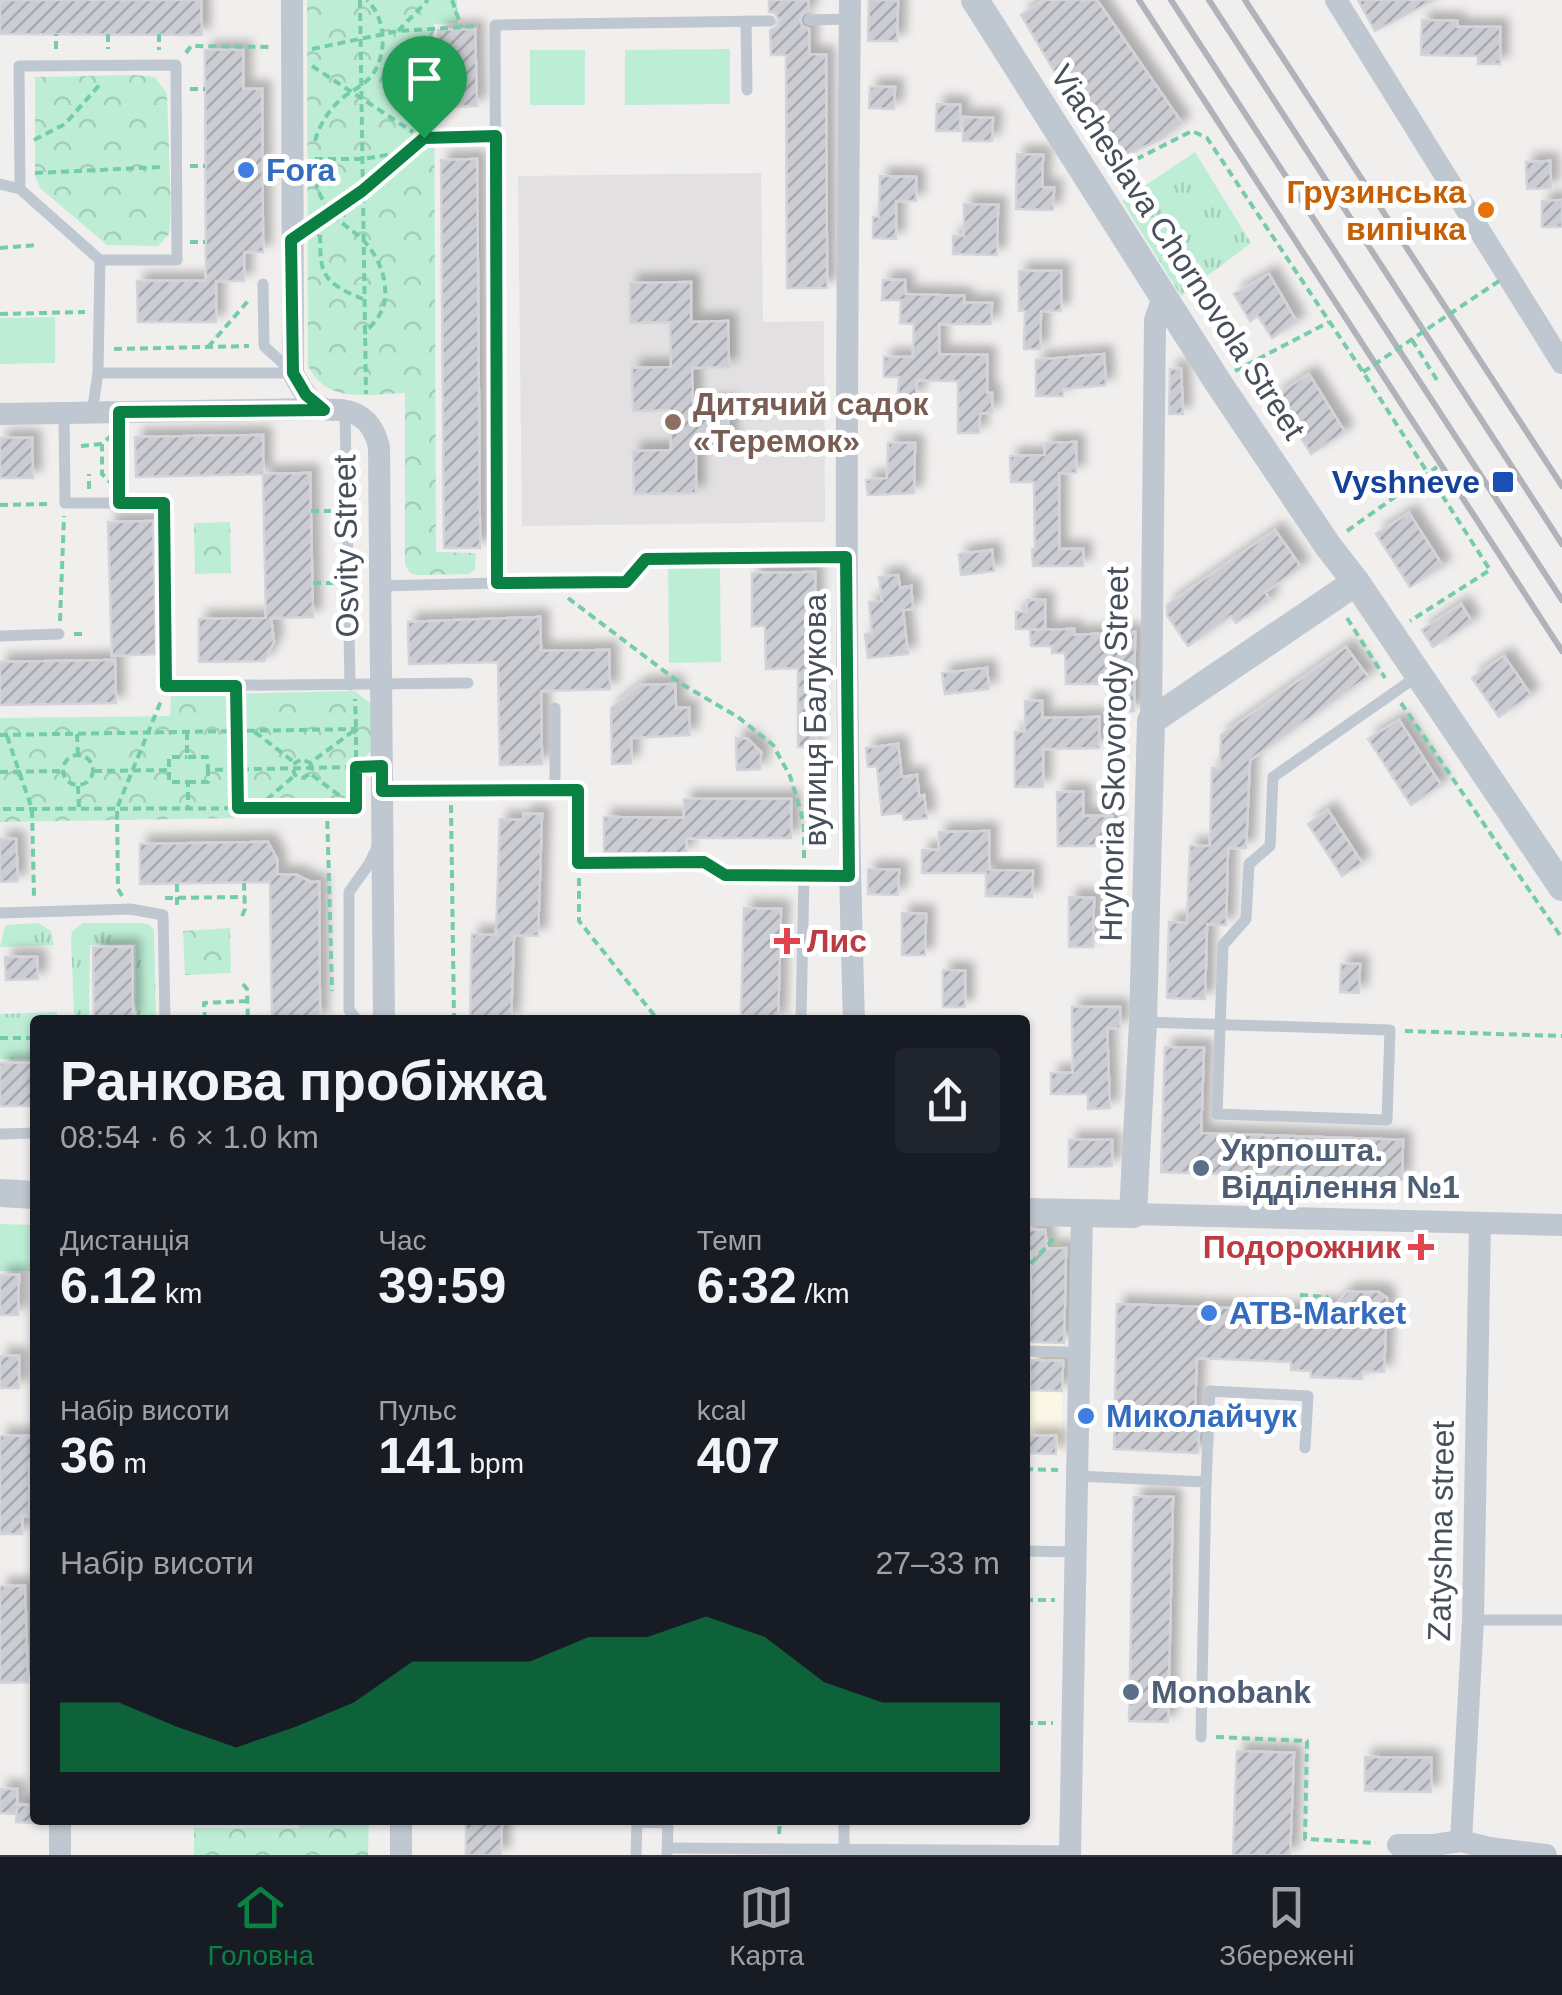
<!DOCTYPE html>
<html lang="uk">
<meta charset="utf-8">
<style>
:root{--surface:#171b24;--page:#20242c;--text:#f1f3f6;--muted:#9ea1a6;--line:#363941;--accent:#0b8043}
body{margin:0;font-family:Arial,sans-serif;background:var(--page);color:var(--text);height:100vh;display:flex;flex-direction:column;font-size:38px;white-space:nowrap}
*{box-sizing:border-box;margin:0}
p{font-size:32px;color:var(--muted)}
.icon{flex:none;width:55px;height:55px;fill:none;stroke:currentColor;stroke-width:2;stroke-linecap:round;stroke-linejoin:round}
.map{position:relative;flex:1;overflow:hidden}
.panel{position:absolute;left:30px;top:1015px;width:1000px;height:810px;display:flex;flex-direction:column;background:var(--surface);border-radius:10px;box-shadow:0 2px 8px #0004}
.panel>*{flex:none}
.pin{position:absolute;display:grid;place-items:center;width:85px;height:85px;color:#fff;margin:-102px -42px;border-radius:50% 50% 50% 0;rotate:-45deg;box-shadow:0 0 10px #0007}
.pin .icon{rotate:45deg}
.round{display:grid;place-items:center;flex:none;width:105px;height:105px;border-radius:10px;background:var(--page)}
.overview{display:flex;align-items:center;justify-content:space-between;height:170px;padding:0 30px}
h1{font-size:55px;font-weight:700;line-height:75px}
.figures{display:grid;grid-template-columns:repeat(3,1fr);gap:15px;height:170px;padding:10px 30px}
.figures div{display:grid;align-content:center}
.figures b{font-size:50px;font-weight:700}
.figures small{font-size:28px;font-weight:400}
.figures p{font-size:28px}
.chart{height:280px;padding:20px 30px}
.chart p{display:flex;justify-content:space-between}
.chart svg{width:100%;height:180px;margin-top:10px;fill:var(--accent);opacity:.7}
.tab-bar{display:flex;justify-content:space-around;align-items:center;height:140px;border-top:2px solid var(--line);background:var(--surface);font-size:28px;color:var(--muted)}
.tab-bar a{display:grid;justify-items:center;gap:5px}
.tab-bar .active{color:var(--accent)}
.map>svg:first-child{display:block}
.commercial{fill:#fcf8e8}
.education{fill:#e2e0e0}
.grass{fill:url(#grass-tufts)}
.forest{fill:url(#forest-crowns)}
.garden{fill:#bdeed5}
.building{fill:url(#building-hatch);stroke:#d2d4da;stroke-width:2.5;filter:url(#shadow)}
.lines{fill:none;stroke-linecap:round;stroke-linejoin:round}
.path{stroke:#75ccaa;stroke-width:4;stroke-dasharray:8 5;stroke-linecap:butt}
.service{stroke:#bfc7d0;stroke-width:11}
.minor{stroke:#bfc7d0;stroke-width:22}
.tertiary{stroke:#bfc7d0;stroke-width:28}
.rail{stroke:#b0b3b9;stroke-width:6}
.path-bridge{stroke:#75ccaa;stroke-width:4;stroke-dasharray:8 5;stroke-linecap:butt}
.route-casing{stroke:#fff;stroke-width:20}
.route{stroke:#0b8043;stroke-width:12}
.shop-dot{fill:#3f7fe0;stroke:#fff;stroke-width:4}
.food-dot{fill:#e8710a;stroke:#fff;stroke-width:4}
.education-dot{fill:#8d6e63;stroke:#fff;stroke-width:4}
.transit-dot{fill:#1a4fb4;stroke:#fff;stroke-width:4}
.health-dot{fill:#e0444e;stroke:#fff;stroke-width:4}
.service-dot{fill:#5c6f8a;stroke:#fff;stroke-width:4}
.labels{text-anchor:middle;stroke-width:10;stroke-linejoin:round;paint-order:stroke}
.shop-label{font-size:32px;font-weight:bold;fill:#366cbe;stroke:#fff;text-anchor:start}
.food-label{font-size:32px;font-weight:bold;fill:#c56008;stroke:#fff;text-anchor:end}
.street-label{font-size:32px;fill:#474f5b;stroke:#fff}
.education-label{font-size:32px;font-weight:bold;fill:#785e54;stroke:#fff;text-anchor:start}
.transit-label{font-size:32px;font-weight:bold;fill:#164399;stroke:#fff;text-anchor:end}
.health-label{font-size:32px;font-weight:bold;fill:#be3a42;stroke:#fff;text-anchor:start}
.service-label{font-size:32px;font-weight:bold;fill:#4e5e75;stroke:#fff;text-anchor:start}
</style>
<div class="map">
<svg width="1562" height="1855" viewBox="0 0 1562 1855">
<defs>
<pattern id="grass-tufts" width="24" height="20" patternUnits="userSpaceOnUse" patternTransform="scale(2.5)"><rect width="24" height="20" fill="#bdeed5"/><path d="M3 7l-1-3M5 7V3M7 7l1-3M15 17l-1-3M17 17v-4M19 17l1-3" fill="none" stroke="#a4ceb9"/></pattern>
<pattern id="forest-crowns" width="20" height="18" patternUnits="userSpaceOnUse" patternTransform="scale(2.5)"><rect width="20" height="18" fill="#bdeed5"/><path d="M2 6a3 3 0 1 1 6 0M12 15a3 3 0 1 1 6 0" fill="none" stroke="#a4ceb9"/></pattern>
<pattern id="building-hatch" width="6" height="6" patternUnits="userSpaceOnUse" patternTransform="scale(2.5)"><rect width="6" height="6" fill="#cbcdd3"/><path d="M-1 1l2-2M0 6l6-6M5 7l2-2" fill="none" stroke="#a7a9ae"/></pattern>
<filter id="shadow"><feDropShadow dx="8" dy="-8" stdDeviation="5" flood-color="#0004"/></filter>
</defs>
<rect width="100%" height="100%" fill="#f1eeee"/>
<path class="commercial" d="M1025,1229L1045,1230L1066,1248L1061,1455L1025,1454Z"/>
<path class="education" d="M761,173L763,322L824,321L825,522L522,526L518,176Z"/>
<g class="grass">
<path d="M1195,152L1251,243L1181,296L1122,201Z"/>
<path d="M38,923L51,931L54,945L0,947L5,925Z"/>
<path d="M83,923H143L150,925L154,930L156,1020H136V944L90,945L89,1016L77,1019L74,1015L71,938L72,931Z"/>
<path d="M57,1012V1020H35V1059H0V1014Z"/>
</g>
<g class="forest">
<path d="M307,0H457L458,23L434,24L436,552L476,553L475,570L469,574L417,575L410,573L405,565V393C368,394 328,405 308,366Z"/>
<path d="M134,75L155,77L167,94L171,211L169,234L158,246L107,245L40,188L35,176V77Z"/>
<path d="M230,522L231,573L195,574L194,523Z"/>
<path d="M355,691L372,705L373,748L360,764L361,816L0,822V718L170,716L171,695Z"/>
<path d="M230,928L231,973L185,975L183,931Z"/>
<path d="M299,1820H369L368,1855H194V1828H299Z"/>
</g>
<g class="garden">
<path d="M730,49V104L625,105V50Z"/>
<rect x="530" y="50" width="55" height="55"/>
<path d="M55,317V363L0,364V318Z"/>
<path d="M668,566H720L721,662L669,663Z"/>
<path d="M0,1224L35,1225V1271H0Z"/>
</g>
<g class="building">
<path d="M0,0H201L202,35L0,34Z"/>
<path d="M769,0H808L809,11L803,13L800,19L802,26L809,29V54L826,55L827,288H787L786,55H771L770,30L778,26L779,20L775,13L769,12Z"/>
<path d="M869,0H898L897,41H868Z"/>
<path d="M1044,0H1097L1182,123L1162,139L1108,163L1021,15Z"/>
<path d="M1358,0H1434L1375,31Z"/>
<path d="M1422,20L1457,21V27H1500V64H1478V56L1421,55Z"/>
<path d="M475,29L477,106L439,107L438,30Z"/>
<path d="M205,50H243V89H262L263,252H244V281H216V322H138L137,281H208H206Z"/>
<path d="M870,87H895L894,109L869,108Z"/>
<path d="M937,104L960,105V131H936Z"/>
<path d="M963,117L993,118L992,141H963Z"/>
<path d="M1017,154L1043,155L1042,187L1054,188L1053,210L1016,209Z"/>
<path d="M477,159L480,548H444L441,160Z"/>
<path d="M1550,161L1551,188L1527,189L1526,162Z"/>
<path d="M880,176L916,177V201H896V239L873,238V217H879Z"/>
<path d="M1562,200V227H1542V201Z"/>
<path d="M964,204L998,205L997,255L953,254V236H964Z"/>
<path d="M1019,271H1061V311H1041L1040,349H1024L1025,311H1019Z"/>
<path d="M1269,274L1297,322L1272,338L1258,316L1250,321L1234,294Z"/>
<path d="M883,280H905V294L964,296V303H992L991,324H939V354L987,355V393H992V413H980L979,433H958V381L917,380L916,397H898L899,377H884V357H913L914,324L900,323L901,300H882Z"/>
<path d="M691,282V322L728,321L729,367L692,368L693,405L728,404L729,448L696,449V493L634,494L633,451L671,450L670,410L633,411L632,368L671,367L670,322L630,323V283Z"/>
<path d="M1104,354L1106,385L1063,389V396H1036V360Z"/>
<path d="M1170,369H1181L1183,414H1169Z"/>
<path d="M1309,374L1345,432L1311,454L1275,396Z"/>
<path d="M263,435V474L136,477L135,437Z"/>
<path d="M0,438H32L33,478H0Z"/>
<path d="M1076,442V473H1059V549H1083V566H1033L1032,549H1035L1034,482H1011L1010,456L1045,455V443Z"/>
<path d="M888,443H915L914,493L868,495L866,480L887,478Z"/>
<path d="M310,473L313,617L271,618L274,642L264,661L199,662V619L266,618L263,474Z"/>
<path d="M1409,513L1443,566L1410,587L1376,534Z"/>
<path d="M153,521L156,654L112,656L108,522Z"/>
<path d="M1275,530L1301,567L1265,592L1270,600L1236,623L1231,616L1188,646L1167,615V605Z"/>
<path d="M992,550L994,571L961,575L959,554Z"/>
<path d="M815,572L816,747H798V668L766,669L765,626H752V573Z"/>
<path d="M898,575L900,588L911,586L913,609L903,610L908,654L868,658L865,634L872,633L869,602L882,601L879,577Z"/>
<path d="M1027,600H1045V629H1016V612H1027Z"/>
<path d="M1461,604L1472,622L1433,647L1422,630Z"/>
<path d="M540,617L541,651L609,650L610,689L541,691L542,764L500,765L498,662L409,664L408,622Z"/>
<path d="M1074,629V635L1135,632L1134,711L1107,712V684H1066L1065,653H1052V646H1031L1030,630Z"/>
<path d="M1346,647L1368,677L1250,760L1246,848H1228L1226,925L1207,924L1205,999L1167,998L1169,922L1187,923L1190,846H1210L1212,768L1220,769L1221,735Z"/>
<path d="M1504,656L1531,695L1499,717L1472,678Z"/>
<path d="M115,660L116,703L0,705V662Z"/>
<path d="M987,668L989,689L945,694L942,673Z"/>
<path d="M675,684L676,708H689L690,735L631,738V763L612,764L611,708L640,685Z"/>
<path d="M1025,701H1042V718L1099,717V748L1043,749V787H1015V732H1025Z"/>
<path d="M1399,720L1441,785L1411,805L1368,739Z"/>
<path d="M736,738L748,739L761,752L760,769L737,770Z"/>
<path d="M898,744L902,777L917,775L919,796L924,795L927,818L904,820L903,813L882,815L877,766L868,767L866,748Z"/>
<path d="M1057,792H1083V816H1112V846H1058Z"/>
<path d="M684,799H791V838H686V853H604V817L684,818Z"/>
<path d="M1328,810L1362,863L1342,876L1308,824Z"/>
<path d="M524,814H542L538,936L514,935L511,1020H470L472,934L496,935L500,819L524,820Z"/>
<path d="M989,831V870L1033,871L1032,897L986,896V873H922V850H939V832Z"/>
<path d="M0,839H16L18,881L0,882Z"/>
<path d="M268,842L277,859V874L297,875L311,882H319L320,1020H272L270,882L140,884V844Z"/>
<path d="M868,869L899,870L898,895L868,894Z"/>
<path d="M1069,897L1094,898L1093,947H1069Z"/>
<path d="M744,908L781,909L778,1020H741Z"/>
<path d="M902,913L926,914L925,955H902Z"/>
<path d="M93,947H132L133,1020H94Z"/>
<path d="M5,957H37L38,979L6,980Z"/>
<path d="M1341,964H1360L1359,993L1340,992Z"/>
<path d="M943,970L965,971V1007H943Z"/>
<path d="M1072,1007H1120V1028H1107L1110,1108L1088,1109V1094H1051V1073H1073Z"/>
<path d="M1165,1047L1204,1048L1201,1133L1403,1140L1402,1180L1161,1172Z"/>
<rect x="0" y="1063" width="35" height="43"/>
<path d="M1069,1140H1112V1166L1069,1167Z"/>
<path d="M1025,1230H1045L1047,1249L1066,1248L1064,1343L1029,1342L1032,1251H1025Z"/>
<path d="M0,1275H19L18,1315H0Z"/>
<path d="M1347,1292H1379L1387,1298L1384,1372L1362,1371V1379L1311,1377V1371L1291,1370V1362L1197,1358L1194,1428L1199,1429L1198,1453L1114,1449L1117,1304L1312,1311V1305L1334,1306Z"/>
<rect x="0" y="1356" width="19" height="32"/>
<path d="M1030,1360L1063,1361L1062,1391L1030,1390Z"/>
<path d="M0,1436H35V1462H29V1516H22V1534H0Z"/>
<path d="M1025,1436H1056V1454L1025,1453Z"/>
<path d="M1134,1497H1173L1168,1722L1129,1721Z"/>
<path d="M0,1586H25L28,1682L0,1683Z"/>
<path d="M1237,1751L1294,1753L1290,1855H1233Z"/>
<path d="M1365,1757L1431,1758V1792L1365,1791Z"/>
<path d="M0,1789H17V1805H35V1823L16,1822L17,1808L16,1814L0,1813Z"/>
<path d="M466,1820H502L501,1855H466Z"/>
</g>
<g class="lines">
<g class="path">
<path d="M360,0L366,394"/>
<path d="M452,0L461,26"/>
<path d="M398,31L428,0"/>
<path d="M108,34V49"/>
<path d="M159,34V50"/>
<path d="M56,49V34"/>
<path d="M312,49L398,31L480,26"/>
<path d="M186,53L191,46L273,47"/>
<path d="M312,66L413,132"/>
<path d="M190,89H205"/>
<path d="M34,140L65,124L102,82"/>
<path d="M315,141C319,126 328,111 340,100C350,91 364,86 372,75C388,54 386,18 367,0"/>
<path d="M315,159H362L405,152"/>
<path d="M190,166H205"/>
<path d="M1113,171L1192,131L1207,138L1363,372L1490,570L1410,621"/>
<path d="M35,173L161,167"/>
<path d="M315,180C318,191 322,200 328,209C338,222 353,230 364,241C380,258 390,285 383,308C379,318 371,326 364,334"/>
<path d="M320,222C321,269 315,280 363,299"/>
<path d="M312,226L362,191L415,146"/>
<path d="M190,242H205"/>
<path d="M0,248L37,245"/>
<path d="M0,314L85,312"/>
<path d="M1412,340L1437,380"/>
<path d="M208,347L248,301"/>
<path d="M114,349L249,346"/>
<path d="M1235,371L1329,322"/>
<path d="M119,433V488"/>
<path d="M112,435L102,444V474L114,486"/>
<path d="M81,446L102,444"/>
<path d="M89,489V474"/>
<path d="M0,505L50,504"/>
<path d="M311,511H331"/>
<path d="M1347,531L1437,467"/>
<path d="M313,583H333"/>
<path d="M568,598L680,683L738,717L773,745L790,776L801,812L804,828V861"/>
<path d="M1347,618L1385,678"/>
<path d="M60,621L64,516"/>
<path d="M74,634H87"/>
<path d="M236,698L238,808"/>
<path d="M1401,703L1562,938"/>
<path d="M187,732V757H207L208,770"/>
<path d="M255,732L295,763"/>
<path d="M77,734L78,754"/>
<path d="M0,735L356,729V808L0,809"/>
<path d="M7,736L32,809L34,897"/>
<circle cx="78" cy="770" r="15"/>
<path d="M310,763L312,768L310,774L302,778L295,775L293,769L295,763L302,759L310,763L356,729L355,699"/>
<path d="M94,771L169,770V757H187"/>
<path d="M0,772L62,771"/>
<path d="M169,772V782H188V809"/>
<path d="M312,775L356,808"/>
<path d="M188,782H208V770L357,767"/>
<path d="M78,786L79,809"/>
<path d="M571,790H578L579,848"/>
<path d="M451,805L454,1020"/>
<path d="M257,808L295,775"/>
<path d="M327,808L332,991"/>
<path d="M579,878V921L658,1020"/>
<path d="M177,884V909"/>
<path d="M122,896L118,889L117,808L161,701"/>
<path d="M165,898L245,897"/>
<path d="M242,916L245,909L244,883"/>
<path d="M243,984L247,989L248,1020"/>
<path d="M205,1020L204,1003L247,1001"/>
<path d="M1405,1031L1562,1036"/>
<path d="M0,1038H35"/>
<path d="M1300,1295L1327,1297V1305"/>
<path d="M1025,1301L1026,1269L1056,1236"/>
<path d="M1025,1469L1058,1470"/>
<path d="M1025,1600H1055"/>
<path d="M1025,1723H1053"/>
<path d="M1216,1737L1307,1741L1305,1839L1376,1843"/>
<path d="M779,1834L780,1820"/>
</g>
<g class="service">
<path d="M809,20L850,19"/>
<path d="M746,21L747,90"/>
<path d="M424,138L496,136"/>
<path d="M0,184L20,189L100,260L98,373H293"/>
<path d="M20,189L19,66L176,65L177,260H100"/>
<path d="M263,284L264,346L290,370"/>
<path d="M345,410L350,685"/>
<path d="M64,413L65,503H164L166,686L468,683"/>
<path d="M92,413L98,373"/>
<path d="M497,583L626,582L646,559L847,557"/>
<path d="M380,586L497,583L495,25L770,21"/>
<path d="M0,636L59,634"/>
<path d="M382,791L555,789V708"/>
<path d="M579,863L704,862L725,875H849"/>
<path d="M0,913L130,909L163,915L165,1020"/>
<path d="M357,1020L349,1010V892L369,864L378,845"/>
<path d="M801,1020L804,875"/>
<path d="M1144,1022L1390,1030L1387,1120L1217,1114L1223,945L1246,919L1249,864L1270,846L1273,777L1419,675"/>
<path d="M0,1134L35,1133"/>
<path d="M1025,1351L1066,1352"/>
<path d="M1077,1476L1206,1482L1201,1737"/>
<path d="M1206,1482L1210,1391L1308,1396L1305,1448"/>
<path d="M1025,1551L1076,1552"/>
<path d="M1473,1620H1562"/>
<path d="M668,1848L1070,1851"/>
<path d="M844,1849V1820"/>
<path d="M636,1855L637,1822L668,1823L667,1854"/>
</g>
<g class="minor">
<path d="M292,0L293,373C300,386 309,404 325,409C330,411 336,409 341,410C364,413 374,426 379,447L384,1020"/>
<path d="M850,0C847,340 843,680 854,1020"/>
<path d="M1336,0L1562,363"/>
<path d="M0,414L324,409"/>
<path d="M1151,721L1155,320L1163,297"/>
<path d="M1133,1214L1562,1225"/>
<path d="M60,1820V1855"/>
<path d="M1461,1841L1473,1620L1480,1223"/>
<path d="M1398,1845H1434L1461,1841L1489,1848L1546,1855"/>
<path d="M401,1855V1820"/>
<path d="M1070,1855L1082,1214"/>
</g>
<g class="tertiary">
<path d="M975,0L1217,381L1328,546L1356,582L1562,887"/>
<path d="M0,1193L35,1195"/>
<path d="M1025,1212L1133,1214L1143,1022L1151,721L1356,582"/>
</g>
<g class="rail">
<path d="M1139,0L1562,651"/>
<path d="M1171,0L1562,600"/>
<path d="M1209,0L1562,544"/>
<path d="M1245,0L1562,486"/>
</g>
<path class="path-bridge" d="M1363,372L1499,281"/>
</g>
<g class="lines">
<g class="route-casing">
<path id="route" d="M496,136L497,583L626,582L646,559L846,557L849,876L725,875L704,862L578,863V790L382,791V766L356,767V808H238L236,686H166L164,503H119V412L324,410L306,395L293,373L291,240L362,191L424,138Z"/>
</g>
<use href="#route" class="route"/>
</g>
<g class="shop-dot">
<circle cx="246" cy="170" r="10"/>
<circle cx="1209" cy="1313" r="10"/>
<circle cx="1086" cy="1416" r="10"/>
</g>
<circle class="food-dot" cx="1486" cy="210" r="10"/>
<circle class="education-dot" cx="673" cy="422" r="10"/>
<rect class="transit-dot" x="1491" y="470" width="24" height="24" rx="5"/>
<g class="health-dot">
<path d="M782 926h10v10h10v10h-10v10h-10v-10h-10v-10h10z"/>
<path d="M1416 1232h10v10h10v10h-10v10h-10v-10h-10v-10h10z"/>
</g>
<g class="service-dot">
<circle cx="1201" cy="1168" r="10"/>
<circle cx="1131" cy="1692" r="10"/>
</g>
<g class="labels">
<g class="shop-label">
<text x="266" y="181">Fora</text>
<text x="1229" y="1324">ATB-Market</text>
<text x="1106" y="1427">Миколайчук</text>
</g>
<g class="food-label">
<text x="1466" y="203">Грузинська<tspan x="1466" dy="37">випічка</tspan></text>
</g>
<g class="street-label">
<text transform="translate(1178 252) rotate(57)" y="11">Viacheslava Chornovola Street</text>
<text transform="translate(346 546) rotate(-91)" y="11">Osvity Street</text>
<text transform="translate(815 720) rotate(-90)" y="11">вулиця Балукова</text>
<text transform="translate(1114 754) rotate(-89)" y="11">Hryhoria Skovorody Street</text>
<text transform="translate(1441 1531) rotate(-89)" y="11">Zatyshna street</text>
</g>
<g class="education-label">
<text x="693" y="415">Дитячий садок<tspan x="693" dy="37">«Теремок»</tspan></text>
</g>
<g class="transit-label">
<text x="1480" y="493">Vyshneve</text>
</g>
<g class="health-label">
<text x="807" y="952">Лис</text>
<text x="1401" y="1258" text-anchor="end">Подорожник</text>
</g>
<g class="service-label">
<text x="1221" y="1161">Укрпошта.<tspan x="1221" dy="37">Відділення №1</tspan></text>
<text x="1151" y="1703">Monobank</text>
</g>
</g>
</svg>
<div class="pin" style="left:424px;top:138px;background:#1e9e55"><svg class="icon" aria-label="arrive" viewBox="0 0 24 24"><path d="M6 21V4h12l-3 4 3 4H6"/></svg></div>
<section class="panel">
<div class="overview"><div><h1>Ранкова пробіжка</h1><p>08:54 · 6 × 1.0 km</p></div><a class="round"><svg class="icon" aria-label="share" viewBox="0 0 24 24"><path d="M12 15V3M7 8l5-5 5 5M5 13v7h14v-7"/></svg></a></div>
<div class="figures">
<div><p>Дистанція</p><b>6.12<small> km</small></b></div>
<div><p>Час</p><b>39:59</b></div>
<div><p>Темп</p><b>6:32<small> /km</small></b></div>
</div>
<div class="figures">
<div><p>Набір висоти</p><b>36<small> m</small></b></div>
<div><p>Пульс</p><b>141<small> bpm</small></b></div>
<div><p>kcal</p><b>407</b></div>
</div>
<div class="chart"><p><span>Набір висоти</span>27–33 m</p>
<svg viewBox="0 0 160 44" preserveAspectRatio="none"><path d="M0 44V27L10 27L20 33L30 38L40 33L50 27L60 17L70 17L80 17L90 11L100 11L110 6L120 11L130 22L140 27L150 27L160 27V44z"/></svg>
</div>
</section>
</div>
<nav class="tab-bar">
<a class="active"><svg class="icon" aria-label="home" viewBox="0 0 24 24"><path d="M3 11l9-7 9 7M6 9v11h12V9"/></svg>Головна</a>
<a><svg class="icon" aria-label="map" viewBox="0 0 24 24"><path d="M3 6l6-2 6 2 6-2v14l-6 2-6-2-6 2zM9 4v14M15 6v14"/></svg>Карта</a>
<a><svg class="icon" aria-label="saved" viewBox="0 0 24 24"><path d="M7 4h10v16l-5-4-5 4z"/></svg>Збережені</a>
</nav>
